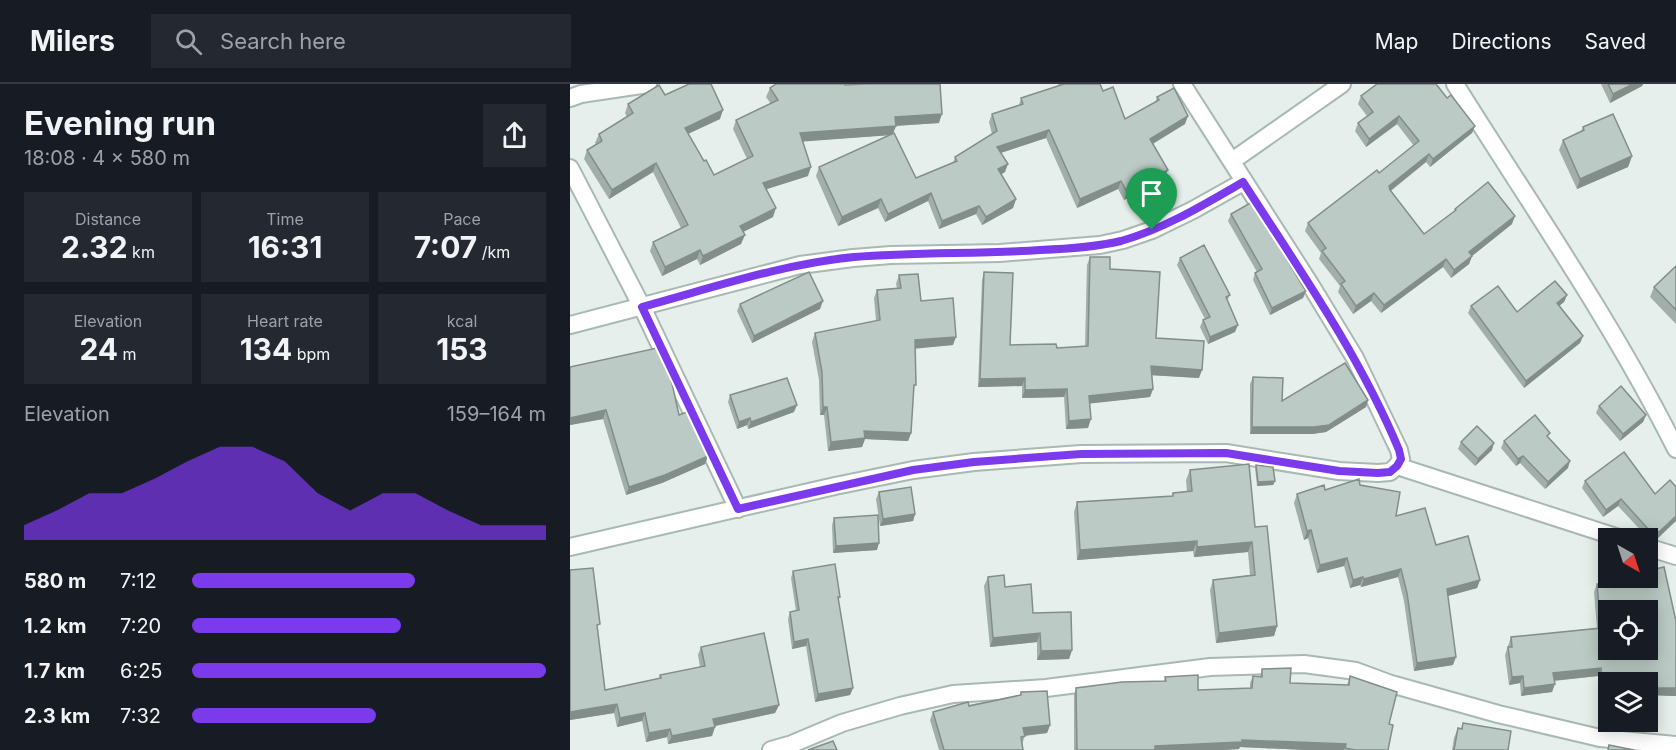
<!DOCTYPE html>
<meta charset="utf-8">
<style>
:root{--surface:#171b24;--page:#242831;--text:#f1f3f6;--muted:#9ea1a6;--line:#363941;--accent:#7c3aed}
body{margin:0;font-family:Inter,sans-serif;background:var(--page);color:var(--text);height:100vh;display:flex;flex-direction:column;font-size:22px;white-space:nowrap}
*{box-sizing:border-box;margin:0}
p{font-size:20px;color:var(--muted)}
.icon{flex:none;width:33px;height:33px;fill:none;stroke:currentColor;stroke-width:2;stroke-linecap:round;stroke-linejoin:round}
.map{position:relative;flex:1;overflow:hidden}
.sheet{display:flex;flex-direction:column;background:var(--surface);width:570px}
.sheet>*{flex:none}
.needle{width:39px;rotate:141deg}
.tools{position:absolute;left:1028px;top:444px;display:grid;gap:12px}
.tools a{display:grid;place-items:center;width:60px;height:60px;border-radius:0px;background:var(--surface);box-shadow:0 3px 15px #0003;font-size:30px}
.pin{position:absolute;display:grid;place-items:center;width:51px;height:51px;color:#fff;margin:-62px -26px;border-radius:50% 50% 50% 0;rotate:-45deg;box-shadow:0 0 6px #0007}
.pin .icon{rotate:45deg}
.round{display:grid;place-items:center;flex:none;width:63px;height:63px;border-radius:0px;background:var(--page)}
.overview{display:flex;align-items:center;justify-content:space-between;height:102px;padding:0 24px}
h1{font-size:33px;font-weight:700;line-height:45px}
.stats{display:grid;grid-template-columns:repeat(3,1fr);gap:9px;height:102px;padding:6px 24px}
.stats div{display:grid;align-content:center;border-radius:0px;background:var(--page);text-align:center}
.stats b{font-size:30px;font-weight:700}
.stats small{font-size:16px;font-weight:400}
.stats p{font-size:16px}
.chart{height:168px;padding:12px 24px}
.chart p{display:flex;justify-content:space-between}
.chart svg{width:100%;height:108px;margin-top:6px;fill:var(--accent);opacity:.7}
ul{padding:0 24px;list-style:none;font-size:20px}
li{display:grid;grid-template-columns:96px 72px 1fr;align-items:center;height:45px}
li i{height:15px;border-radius:8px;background:var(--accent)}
header{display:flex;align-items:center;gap:36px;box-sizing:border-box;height:84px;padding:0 30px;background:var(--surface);border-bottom:2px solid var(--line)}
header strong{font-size:28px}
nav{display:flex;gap:33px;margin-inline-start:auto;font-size:21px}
.search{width:420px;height:54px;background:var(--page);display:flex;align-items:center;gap:15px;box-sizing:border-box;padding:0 21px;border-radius:0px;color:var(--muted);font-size:22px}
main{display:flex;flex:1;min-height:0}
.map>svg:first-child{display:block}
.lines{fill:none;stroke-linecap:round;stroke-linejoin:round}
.minor-casing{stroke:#a8b8b2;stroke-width:20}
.minor{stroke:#fff;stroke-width:16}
.wall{fill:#a1aea9}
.shaded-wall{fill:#838d89}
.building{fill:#bbcac4;stroke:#838d89;stroke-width:1.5;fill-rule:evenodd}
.route-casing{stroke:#fff;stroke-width:12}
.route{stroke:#7c3aed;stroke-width:8}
</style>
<header>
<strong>Milers</strong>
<div class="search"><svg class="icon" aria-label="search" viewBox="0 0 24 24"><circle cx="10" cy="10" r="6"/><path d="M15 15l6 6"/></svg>Search here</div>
<nav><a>Map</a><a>Directions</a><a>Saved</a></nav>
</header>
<main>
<section class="sheet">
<div class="overview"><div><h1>Evening run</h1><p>18:08 · 4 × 580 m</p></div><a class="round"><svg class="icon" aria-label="share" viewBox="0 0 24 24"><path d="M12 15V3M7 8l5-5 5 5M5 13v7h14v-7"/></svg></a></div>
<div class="stats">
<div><p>Distance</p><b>2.32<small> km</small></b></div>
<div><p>Time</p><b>16:31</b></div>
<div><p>Pace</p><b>7:07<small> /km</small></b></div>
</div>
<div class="stats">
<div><p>Elevation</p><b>24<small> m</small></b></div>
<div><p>Heart rate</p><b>134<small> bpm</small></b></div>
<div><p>kcal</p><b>153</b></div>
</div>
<div class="chart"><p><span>Elevation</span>159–164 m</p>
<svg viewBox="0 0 160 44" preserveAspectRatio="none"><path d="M0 44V38L10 32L20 25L30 25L40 19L50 12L60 6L70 6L80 12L90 25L100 32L110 25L120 25L130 32L140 38L150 38L160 38V44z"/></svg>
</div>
<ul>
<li><b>580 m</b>7:12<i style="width:63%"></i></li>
<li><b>1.2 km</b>7:20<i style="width:59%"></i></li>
<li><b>1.7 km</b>6:25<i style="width:100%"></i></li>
<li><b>2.3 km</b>7:32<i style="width:52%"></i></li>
</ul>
</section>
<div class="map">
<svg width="1106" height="666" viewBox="0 0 1106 666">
<rect width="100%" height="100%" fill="#e6efeb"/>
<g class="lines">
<g class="minor-casing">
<g id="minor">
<path d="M885,0C960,120 1043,239 1106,365"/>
<path d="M0,14L11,10L78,0"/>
<path d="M662,77L772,0"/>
<path d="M0,84L72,223L168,425"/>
<path d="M0,241L230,181L283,174L321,171L430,169L530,161L553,156L582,146L623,126L673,98"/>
<path d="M827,382L1049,454"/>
<path d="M0,463L265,402L343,386L404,378L511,370L656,369L769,387L808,389L820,388L827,382L831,375L829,366L785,274L740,200L612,0"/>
<path d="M1077,463L1106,472"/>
<path d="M201,666L222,660L272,639L330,622L383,610L476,604L640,583L734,580L786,587L821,600L928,630L1030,654L1106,661"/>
</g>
</g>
<use href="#minor" class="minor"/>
</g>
<g class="wall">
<path d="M488,0H530L533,7L555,35L585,19L587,13L615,40L583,60L594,94L554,116L548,105L507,124L476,54L431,69L435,88L431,90L446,115L443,124L412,141L406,130L369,145L358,117L315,138L308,124L268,142L246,92L249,83L320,51L233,57L238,92L197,105L203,133L173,148L171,160L130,181L127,175L92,192L80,167L83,158L111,144L83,88L39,115L14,75L17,66L26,60L25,59L29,50L57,33L55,29L58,20L95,11L150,35L118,50L134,77L144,91L177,75L163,45L166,36L201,20L196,13L200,4L275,1L369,39L326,42L323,50L346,94L383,79L385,73L422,50L419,38L422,30L449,21L451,14L489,2Z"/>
<path d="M1031,0H1073L1072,2L1040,19Z"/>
<path d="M791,12L877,14L905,42L902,49L860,83L856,78L821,107L854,150L884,128L885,125L942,140L902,172L899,180L881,194L873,183L811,229L801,217L783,230L768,208L770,202L749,175L751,169L735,147L738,139L809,89L844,62L827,40L796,63L785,47L788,39L797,32L788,20Z"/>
<path d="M1013,43L1062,72L1058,83L1007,105L989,66L993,56L1011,48Z"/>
<path d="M661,130L736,207L733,214L700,231L683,196L685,189L687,188L658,137Z"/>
<path d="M520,173L540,185L586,254L629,294L582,291L583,305L580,313L520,319L518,344L496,345L494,313L452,314V302L408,303L412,196L414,188L440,261L487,264L515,262L517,181Z"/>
<path d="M610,174L660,211L657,217L665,248L638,260L630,243L633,236L635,235L607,181Z"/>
<path d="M1106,182V240L1080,213L1084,203Z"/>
<path d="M329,191L351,217L383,261L345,264L341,349L338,357L295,355L292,363L258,367L254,331H250L249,296L242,258L245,249L306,237L304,214L307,206L327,204L326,200Z"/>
<path d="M997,211L994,218L989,222L1013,252L1010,259L954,304L898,229L901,222L947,228Z"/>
<path d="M170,220L250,225L182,259L167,227Z"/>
<path d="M0,283L109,331L138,372L135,380L92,399L56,411L33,335L0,341Z"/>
<path d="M683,293L712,317L798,316L796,323L756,348L742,350H680V300Z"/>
<path d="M160,311L224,328L178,345L177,341L167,345L158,318Z"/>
<path d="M1029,322L1076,331L1073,338L1050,357L1026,329Z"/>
<path d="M978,353L998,384L975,405L950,379L946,382L931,364L934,357Z"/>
<path d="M891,358L922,366L905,382L888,365Z"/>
<path d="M686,381L705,397L703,401L687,402L685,384Z"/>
<path d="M620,386L685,443L707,542L704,552L646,559L640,506L643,496L680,491L678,468L624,473L623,467L507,476L504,428L507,418L602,412L603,409L617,407L616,396Z"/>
<path d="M1015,397L1085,410L1106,403L1087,455L1077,453L1048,422L1033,433L1012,404Z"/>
<path d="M790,401L826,432L866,461L910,496L907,504L878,512L883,581L844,587L834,517L828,493L791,503L790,501L780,504L774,482L747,489L738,454L734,456L724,419L727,410Z"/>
<path d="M309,408L345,430L343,437L310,442L306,415Z"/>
<path d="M264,434L307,466L263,469L262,441Z"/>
<path d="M1038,466V494H1046L1044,495L1106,537V612L1077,611V598L1028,607V592L984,597L982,608L951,612L950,599L939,601L935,571L941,553L1027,544L1024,508L1027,500H1033Z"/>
<path d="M223,487L270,513L268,517L283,604L280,611L245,618L236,562L222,565L218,535L220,528L226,527L221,494Z"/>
<path d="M418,493L435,503L502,566L499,575L467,576V558L420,563L414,502Z"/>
<path d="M27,546L35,606L89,594L90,591L130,583L128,571L131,563L209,621L205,629L145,642L142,652L98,660L97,653L76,658L72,637L47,643L44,629L0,636Z"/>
<path d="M692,585L720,599L777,601L780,592L819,640L818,666H736L670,663L669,665L652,666H504V611L506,604L594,597L595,593L628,606L680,604V599L683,592H690Z"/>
<path d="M451,608L480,641L477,649L455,652L452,660L453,666H369L360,636L363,628L450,611Z"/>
<path d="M893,639L938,666H882L884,654L888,644L891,645Z"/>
</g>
<g class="shaded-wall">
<path d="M1063,0H1073L1072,2L1040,19L1043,10Z"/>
<path d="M153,26L150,35L111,53L115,44Z"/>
<path d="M372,30L369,39L322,42L325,33Z"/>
<path d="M618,32L615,40L577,63L580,55Z"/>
<path d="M829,32L827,40L796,63L799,55Z"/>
<path d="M326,42L322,51L227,58L230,49Z"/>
<path d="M905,42L902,49L860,83L863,75Z"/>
<path d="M479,46L476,54L424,71L427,63Z"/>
<path d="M859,70L856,78L816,110L819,102Z"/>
<path d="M1062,72L1058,83L1007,105L1010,95Z"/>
<path d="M86,79L83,88L39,115L42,106Z"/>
<path d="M438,80L435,88L425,94L428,85Z"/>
<path d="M241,83L238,92L190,107L193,99Z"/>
<path d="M598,86L594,94L554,116L557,108Z"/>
<path d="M551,97L548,105L507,124L510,115Z"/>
<path d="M361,109L358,117L315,138L318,130Z"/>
<path d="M311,115L308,124L268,142L272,133Z"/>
<path d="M446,115L443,124L412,141L416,133Z"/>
<path d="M409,122L406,130L369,145L372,137Z"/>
<path d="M206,124L203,133L167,151L170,142Z"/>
<path d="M945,132L942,140L897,176L899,168Z"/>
<path d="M175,151L171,160L130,181L133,172Z"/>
<path d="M130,166L127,175L92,192L95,183Z"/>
<path d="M902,172L899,180L881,194L884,186Z"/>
<path d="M876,175L873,183L811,229L814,221Z"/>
<path d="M736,207L733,214L700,231L702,224Z"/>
<path d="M804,209L801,217L783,230L786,222Z"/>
<path d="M997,211L994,218L984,226L987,219Z"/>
<path d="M253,217L250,225L182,259L184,252Z"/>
<path d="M668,241L665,248L638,260L640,253Z"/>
<path d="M1013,252L1010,259L954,304L956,297Z"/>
<path d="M386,253L383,261L342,265L345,256Z"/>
<path d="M581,282L632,286L629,294L578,291Z"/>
<path d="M455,294L452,302L408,303L410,295Z"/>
<path d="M497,305L494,313L452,314L455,306Z"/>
<path d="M583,305L580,313L516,320L519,312Z"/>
<path d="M798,316L796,323L756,348L742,350H680L682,343Z"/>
<path d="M227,321L224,328L178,345L181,338Z"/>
<path d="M253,323H257L254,331H250Z"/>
<path d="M36,326L33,335L0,341V334Z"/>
<path d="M1076,331L1073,338L1050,357L1053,350Z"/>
<path d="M180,334L177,341L167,345L169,338Z"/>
<path d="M521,335L518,344L496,345L499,337Z"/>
<path d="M294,347L341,349L338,357L295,355L292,363L258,367L261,358Z"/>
<path d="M924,359L922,366L905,382L908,375Z"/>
<path d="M138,372L135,380L92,399L56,411L59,403Z"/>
<path d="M953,372L950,379L946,382L948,375Z"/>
<path d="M1000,377L998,384L975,405L978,398Z"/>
<path d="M705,397L703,401L687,402L688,398Z"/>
<path d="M1051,415L1048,422L1033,433L1036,426Z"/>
<path d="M345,430L343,437L310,442L313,435Z"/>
<path d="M1106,432V437L1087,455L1089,448Z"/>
<path d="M741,446L738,454L734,456L737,447Z"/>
<path d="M627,457L623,467L507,476L510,466Z"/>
<path d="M682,458L678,468L624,473L627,463Z"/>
<path d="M309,459L307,466L263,469L266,462Z"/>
<path d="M777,474L774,482L747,489L750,481Z"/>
<path d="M831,485L828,493L791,503L794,495Z"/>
<path d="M793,493L790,501L780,504L783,496Z"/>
<path d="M910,496L907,504L874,513L877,505Z"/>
<path d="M707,542L704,552L646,559L649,549Z"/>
<path d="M470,549L467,558L420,563L423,554Z"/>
<path d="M238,555L236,562L222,565L224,558Z"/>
<path d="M502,566L499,575L467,576L471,567Z"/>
<path d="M886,573L883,581L844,587L847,579Z"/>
<path d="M1031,584L1028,592L980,597L983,589Z"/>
<path d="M953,592L950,599L939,601L942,593Z"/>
<path d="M1038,599V607H1028L1031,600Z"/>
<path d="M985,600L982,608L951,612L954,604Z"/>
<path d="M283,604L280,611L245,618L248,610Z"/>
<path d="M1077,604H1106V612L1077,611Z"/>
<path d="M47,620L44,629L0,636V628Z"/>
<path d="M209,621L205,629L140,643L143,635Z"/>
<path d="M75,629L72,637L47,643L50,634Z"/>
<path d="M480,641L477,649L450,652L453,644Z"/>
<path d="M145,643L142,652L98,660L102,652Z"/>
<path d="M100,645L97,653L76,658L79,649Z"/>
<path d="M672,656L776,660L774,666H736L670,663L669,665L652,666H583L585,662Z"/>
</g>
<g class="building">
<path d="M119,0H141L153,26L115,44L134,77L136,76L144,91L183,72L166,36L208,16L200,4L206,0H275V1L295,0H370L372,30L325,33L326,42L230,49L241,83L193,99L206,124L170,142L175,151L133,172L130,166L95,183L83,158L118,141L86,79L42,106L17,66L32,57L29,50L63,29L58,20L89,1L95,11Z"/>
<path d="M494,0H530L533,7L543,3L555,35L589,16L587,13L604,4L618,32L580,55L598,86L557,108L551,97L510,115L479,46L427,63L438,80L428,85L446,115L416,133L409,122L372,137L361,109L318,130L311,115L272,133L249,83L324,49L346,94L387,77L385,73L427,47L422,30L453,20L451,14Z"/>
<path d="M807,0H866L877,14L881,11L905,42L863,75L859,70L819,102L820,106L854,150L886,126L885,125L918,98L945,132L899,168L902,172L884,186L876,175L814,221L804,209L786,222L771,200L775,197L752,167L756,164L738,139L807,86L809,89L849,57L829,32L799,55L788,39L803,28L791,12Z"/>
<path d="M1038,0H1063L1043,10Z"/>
<path d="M1043,30L1062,72L1010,95L993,56L1014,46L1013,43Z"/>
<path d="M682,118L736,207L702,224L685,189L692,185L661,130Z"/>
<path d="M634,161L660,211L656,213L668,241L640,253L633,236L640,233L610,174Z"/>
<path d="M520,173H540V185L590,188L586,254L634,257L632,286L581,282L583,305L519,312L521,335L499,337L497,305L455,306V294L410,295L414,188L443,189L440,261L486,260L487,264L518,262Z"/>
<path d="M1106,182V226L1084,203Z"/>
<path d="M239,188L253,217L184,252L170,220Z"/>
<path d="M348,190L351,217L383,214L386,253L345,256L346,301H344L341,349L294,347L295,354L261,358L257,323H253L252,288L245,249L310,236L307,206L331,204L329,191Z"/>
<path d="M985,197L997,211L987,219L1013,252L956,297L901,222L928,202L947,228Z"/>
<path d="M87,264L101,295L109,331L117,328L138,372L95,391L59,403L36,326L0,334V283Z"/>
<path d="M775,279L798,316L759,341L744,343H682L683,293L713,294L712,317Z"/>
<path d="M217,294L227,321L181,338L180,334L169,338L160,311Z"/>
<path d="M1051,302L1076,331L1053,350L1029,322Z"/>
<path d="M965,331L980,349L977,352L1000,377L978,398L953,372L948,375L934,357Z"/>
<path d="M907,342L924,359L908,375L891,358Z"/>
<path d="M1054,368L1085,410L1100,396L1106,403V432L1089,448L1079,446L1051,415L1036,426L1015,397Z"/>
<path d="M679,380L685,443L697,442L707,542L649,549L643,496L685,491L682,458L627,463V457L510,466L507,418L603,412V409L622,407L620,386Z"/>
<path d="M686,381L703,383L705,397L688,398Z"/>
<path d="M789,395L790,401L830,408L826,432L855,424L866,461L898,452L910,496L877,505L886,573L847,579L837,509L831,485L794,495L793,493L783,496L777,474L750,481L741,446L737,447L727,410L754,401L755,406Z"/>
<path d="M341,403L345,430L313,435L309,408Z"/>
<path d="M308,431L309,459L266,462L264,434Z"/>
<path d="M1038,475V494H1040L1036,497L1051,494H1077V487L1094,483L1106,537V604H1077V598H1038V599L1031,600V584L983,589L985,600L954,604L953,592L942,593L938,563H942L941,553L1031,544L1027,500H1035ZM1038,526H1077V566H1038Z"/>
<path d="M265,480L270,513H268L283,604L248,610L238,555L224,558L220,528L229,526L223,487Z"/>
<path d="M23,484L30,540L27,541L35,606L91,594L90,591L135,582L131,563L194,549L209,621L143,635L145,643L102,652L100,645L79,649L75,629L50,634L47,620L0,628V486Z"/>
<path d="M434,491L435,503L461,500L463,529L501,528L502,566L471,567L470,549L423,554L418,493Z"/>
<path d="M721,584L720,599L779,601L780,592L827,608L819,640L823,641L818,666H785L775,664L776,660L672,656V658L585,662V666H507L506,604L552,598L596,597L595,593L628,591V606L682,604L683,592L692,593V585Z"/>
<path d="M477,607L480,641L453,644L455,652L451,653L453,666H374L363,628L398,618L399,622L451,611V608Z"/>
<path d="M893,639L941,647L938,666H884L888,644L892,645Z"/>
<path d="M263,657L267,666H238Z"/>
<path d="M1039,661L1064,666H1038Z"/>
</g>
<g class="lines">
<g class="route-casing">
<path id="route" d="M673,98C729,185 789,270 829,366L831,375L827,382L820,388L808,389L769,387L656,369L511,370L404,378L343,386L168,425L72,223C142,204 212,180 284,173C346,168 408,170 470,166C497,165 525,163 551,157C594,145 635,120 673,98Z"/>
</g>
<use href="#route" class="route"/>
</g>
</svg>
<div class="tools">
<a><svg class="needle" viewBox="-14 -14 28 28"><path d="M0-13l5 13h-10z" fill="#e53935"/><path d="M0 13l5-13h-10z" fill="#9ea1a6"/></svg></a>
<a><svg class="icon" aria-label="locate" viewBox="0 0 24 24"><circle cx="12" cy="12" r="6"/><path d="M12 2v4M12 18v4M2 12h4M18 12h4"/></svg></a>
<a><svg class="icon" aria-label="layers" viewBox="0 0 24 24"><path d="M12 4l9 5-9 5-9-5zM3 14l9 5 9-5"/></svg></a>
</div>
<div class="pin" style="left:582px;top:146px;background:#1e9e55"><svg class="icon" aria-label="arrive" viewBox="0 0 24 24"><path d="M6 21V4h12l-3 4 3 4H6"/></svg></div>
</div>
</main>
